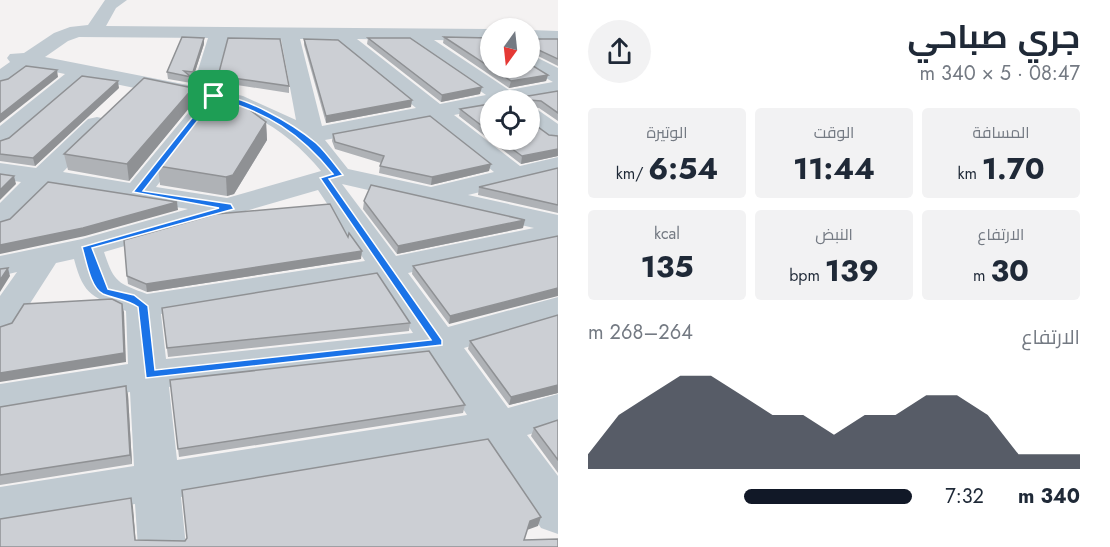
<!DOCTYPE html>
<html lang="ar">
<meta charset="utf-8">
<style>
:root{--surface:#fff;--page:#f2f2f3;--text:#1f2937;--muted:#747a83;--accent:#111827}
body{margin:0;font-family:Jost,Cairo,sans-serif;background:var(--page);color:var(--text);direction:rtl;height:100vh;display:flex;flex-direction:column;font-size:22px;white-space:nowrap}
*{box-sizing:border-box;margin:0}
p{font-size:20px;color:var(--muted)}
.icon{flex:none;width:33px;height:33px;fill:none;stroke:currentColor;stroke-width:2;stroke-linecap:round;stroke-linejoin:round}
.map{position:relative;flex:1;overflow:hidden;direction:ltr}
.panel{display:flex;flex-direction:column;background:var(--surface);width:552px}
.panel>*{flex:none}
.needle{width:39px;rotate:195deg}
.fabs{position:absolute;left:480px;top:18px;display:grid;gap:12px}
.fabs a{display:grid;place-items:center;width:60px;height:60px;border-radius:50%;background:var(--surface);box-shadow:0 2px 4px #0004;font-size:30px}
.pin{position:absolute;display:grid;place-items:center;width:51px;height:51px;color:#fff;margin:-26px;border-radius:12px;box-shadow:0 3px 9px #0006}
.round{display:grid;place-items:center;flex:none;width:63px;height:63px;border-radius:32px;background:var(--page)}
.overview{display:flex;align-items:center;justify-content:space-between;height:102px;padding:0 30px}
h1{font-size:33px;font-weight:700;line-height:45px}
.metrics{display:grid;grid-template-columns:repeat(3,1fr);gap:9px;height:102px;padding:6px 30px}
.metrics div{display:grid;align-content:center;border-radius:6px;background:var(--page);text-align:center}
.metrics b{font-size:30px;font-weight:700}
.metrics small{font-size:16px;font-weight:400}
.metrics p{font-size:16px}
.chart{height:168px;padding:12px 30px}
.chart p{display:flex;justify-content:space-between}
.chart svg{width:100%;height:108px;margin-top:6px;fill:var(--accent);opacity:.7}
ul{padding:0 30px;list-style:none;font-size:20px}
li{display:grid;grid-template-columns:96px 72px 1fr;align-items:center;height:45px}
li i{height:15px;border-radius:8px;background:var(--accent)}
main{display:flex;flex:1;min-height:0}
.map>svg:first-child{display:block}
.lines{fill:none;stroke-linecap:round;stroke-linejoin:round}
.street{fill:#c0cad1;fill-rule:evenodd}
.wall{fill:#afb2b6}
.shaded-wall{fill:#8f9194}
.building{fill:#cccfd4;stroke:#8f9194;stroke-width:1.5}
.route{fill:#1a73e8;stroke:#fff;stroke-width:1.5;fill-rule:evenodd}
</style>
<main>
<section class="panel">
<div class="overview"><div><h1>جري صباحي</h1><p>08:47 · 5 × 340 m</p></div><a class="round"><svg class="icon" aria-label="share" viewBox="0 0 24 24"><path d="M12 15V3M7 8l5-5 5 5M5 13v7h14v-7"/></svg></a></div>
<div class="metrics">
<div><p>المسافة</p><b>1.70<small> km</small></b></div>
<div><p>الوقت</p><b>11:44</b></div>
<div><p>الوتيرة</p><b>6:54<small> /km</small></b></div>
</div>
<div class="metrics">
<div><p>الارتفاع</p><b>30<small> m</small></b></div>
<div><p>النبض</p><b>139<small> bpm</small></b></div>
<div><p>kcal</p><b>135</b></div>
</div>
<div class="chart"><p><span>الارتفاع</span>264–268 m</p>
<svg viewBox="0 0 160 44" preserveAspectRatio="none"><path d="M0 44V38L10 22L20 14L30 6L40 6L50 14L60 22L70 22L80 30L90 22L100 22L110 14L120 14L130 22L140 38L150 38L160 38V44z"/></svg>
</div>
<ul>
<li><b>340 m</b>7:32<i style="width:52%"></i></li>
</ul>
</section>
<div class="map">
<svg width="558" height="547" viewBox="0 0 558 547">
<rect width="100%" height="100%" fill="#f4f2f2"/>
<g class="lines">
<g class="street">
<path d="M105,0H127L116,8L106,26L490,29V41L434,40L509,90L553,82L528,68L530,54L558,68V95L527,100H490V108L454,115L520,166L558,157V173L468,195L558,215V241L408,273L448,327L558,297V320L464,348L508,408L558,394V426L527,435L558,476V534L541,528L487,445L181,497L186,547H138L135,504L0,527V487L134,466L130,392L0,414V384L128,364L126,311C94,296 84,298 74,259L56,263L13,330L0,334V296L17,272L0,276V256L82,239L188,209L49,187L11,225L0,228V203L21,182L0,179V163L36,168L88,119L97,117L106,119L109,124L63,172L130,183L198,101L86,78L9,144L0,147V126L65,74L31,67L8,84L0,86V69L10,62L7,58L10,54L24,53L54,33L70,27L88,25ZM79,37L208,38L193,86L45,57L68,41ZM228,38L281,39L296,120L243,96L214,89ZM300,39H333L416,108L322,126ZM357,39L407,40L486,95L440,104ZM219,105C260,113 295,139 321,171L227,198L156,187ZM430,120L494,172L431,187L348,169L325,140ZM342,184L534,228L396,256ZM318,190L365,261L147,294C118,283 114,283 104,252ZM377,279L413,333L166,359L161,314ZM429,357L467,415L177,460L169,387Z"/>
<path d="M530,30L558,31V43L530,42Z"/>
<path d="M530,108L538,110L558,124V142L549,140L530,126Z"/>
</g>
</g>
<g class="wall">
<path d="M444,37L490,68L548,75L546,81L509,88L443,43Z"/>
<path d="M368,38L480,94L441,102L367,44Z"/>
<path d="M304,39L411,107L326,123L304,45Z"/>
<path d="M530,39H558V66L530,52Z"/>
<path d="M204,44L193,78H191V83L168,79L167,72Z"/>
<path d="M218,76L289,86V93L218,82Z"/>
<path d="M119,88L35,166L0,161V141L9,138Z"/>
<path d="M193,88L194,102L129,181L68,170L64,154Z"/>
<path d="M558,91V121L539,108L530,107V121L549,135L558,136V156L521,164L459,116L460,109L490,104V140H530L528,96Z"/>
<path d="M266,122L267,140L234,194L227,196L160,185L158,166Z"/>
<path d="M333,134L489,171L431,185L379,173L380,166L381,163L335,149L332,141Z"/>
<path d="M558,168V213L478,195L479,187Z"/>
<path d="M364,201L523,228L397,254L363,209Z"/>
<path d="M558,236L449,324L412,274L413,266Z"/>
<path d="M348,237L361,259L147,292L128,284L127,276Z"/>
<path d="M162,308L410,323L409,331L168,357Z"/>
<path d="M558,315V393L509,405L468,349L470,341Z"/>
<path d="M170,380L465,405L463,413L179,457Z"/>
<path d="M126,386L128,395L132,464L0,485V407Z"/>
<path d="M558,420V473L531,436L534,428Z"/>
</g>
<g class="shaded-wall">
<path d="M204,38V44L193,78V72Z"/>
<path d="M57,70L58,77L0,123V115Z"/>
<path d="M548,75L546,81L509,88L511,81Z"/>
<path d="M118,81L119,88L35,166L33,158Z"/>
<path d="M482,87L480,94L441,102L442,95Z"/>
<path d="M193,88L194,102L129,181L127,164Z"/>
<path d="M412,100L411,107L326,123V116Z"/>
<path d="M266,122L267,140L234,194L227,196L226,177Z"/>
<path d="M558,149V156L521,164L522,156Z"/>
<path d="M491,164L489,171L431,185L432,177Z"/>
<path d="M14,176L16,184L0,200V190Z"/>
<path d="M177,202L178,210L85,236L0,254V245Z"/>
<path d="M525,220L523,228L397,254L398,246Z"/>
<path d="M362,251L361,259L147,292L146,284Z"/>
<path d="M8,268L10,276L0,292V280Z"/>
<path d="M558,288V296L449,324L450,316Z"/>
<path d="M122,304L124,312L126,362L0,382V373Z"/>
<path d="M558,385V393L509,405L511,397Z"/>
<path d="M126,386L128,395L132,464L130,455Z"/>
<path d="M131,498L133,507L136,547L135,540Z"/>
<path d="M541,517L538,526L527,530L530,521Z"/>
</g>
<g class="building">
<path d="M182,37L204,38L193,72L184,71L191,77L167,72Z"/>
<path d="M444,37L490,38V68H530V64L548,75L511,81Z"/>
<path d="M228,38L280,39L289,86L218,76Z"/>
<path d="M368,38H410L482,87L442,95Z"/>
<path d="M304,39L338,40L412,100L326,116Z"/>
<path d="M530,39H558V59L530,46V50Z"/>
<path d="M26,66L57,70L0,115V81L8,79Z"/>
<path d="M82,76L118,81L33,158L0,154V141L9,138Z"/>
<path d="M144,78L193,88L127,164L64,154Z"/>
<path d="M219,91L226,92L266,122L233,175L226,177L158,166Z"/>
<path d="M558,91V113L541,101L530,100V121L549,135L558,136V149L522,156L500,140H530V100H492L494,96H528Z"/>
<path d="M490,104V132L460,109Z"/>
<path d="M430,116L491,164L432,177L380,166L384,156L335,142L333,134Z"/>
<path d="M558,168V205L479,187Z"/>
<path d="M0,174L14,176L0,190Z"/>
<path d="M48,182L177,202L83,228L0,245V222L10,219Z"/>
<path d="M371,185L525,220L398,246L364,201Z"/>
<path d="M330,204L348,237L349,233L362,251L146,284L127,276L124,240L216,214Z"/>
<path d="M558,236V288L450,316L413,266Z"/>
<path d="M8,268L0,280V269Z"/>
<path d="M377,273L410,323L167,348L162,308Z"/>
<path d="M112,299L122,304L124,353L0,373V327L12,323L24,304Z"/>
<path d="M558,315V385L511,397L470,341Z"/>
<path d="M429,351L465,405L178,449L170,380Z"/>
<path d="M126,386L130,455L0,475V407Z"/>
<path d="M558,420V460L534,428Z"/>
<path d="M488,439L541,517L530,521L524,540L558,539V547H0V519L131,498L135,540L185,541L187,538L182,490Z"/>
</g>
<path class="route" d="M211,94C242,94 292,123 316,143C326,152 335,165 343,175L329,179L442,340V345L146,378L138,307C126,299 115,299 103,294C90,288 86,259 82,247L219,208L133,192ZM215,98C267,112 300,133 333,174L320,178L431,340L155,370L148,306L134,295L108,289L92,248L234,209L231,204L143,191Z"/>
</svg>
<div class="fabs">
<a><svg class="needle" viewBox="-14 -14 28 28"><path d="M0-13l5 13h-10z" fill="#e53935"/><path d="M0 13l5-13h-10z" fill="#747a83"/></svg></a>
<a><svg class="icon" aria-label="locate" viewBox="0 0 24 24"><circle cx="12" cy="12" r="6"/><path d="M12 2v4M12 18v4M2 12h4M18 12h4"/></svg></a>
</div>
<div class="pin" style="left:214px;top:96px;background:#1e9e55"><svg class="icon" aria-label="arrive" viewBox="0 0 24 24"><path d="M6 21V4h12l-3 4 3 4H6"/></svg></div>
</div>
</main>
